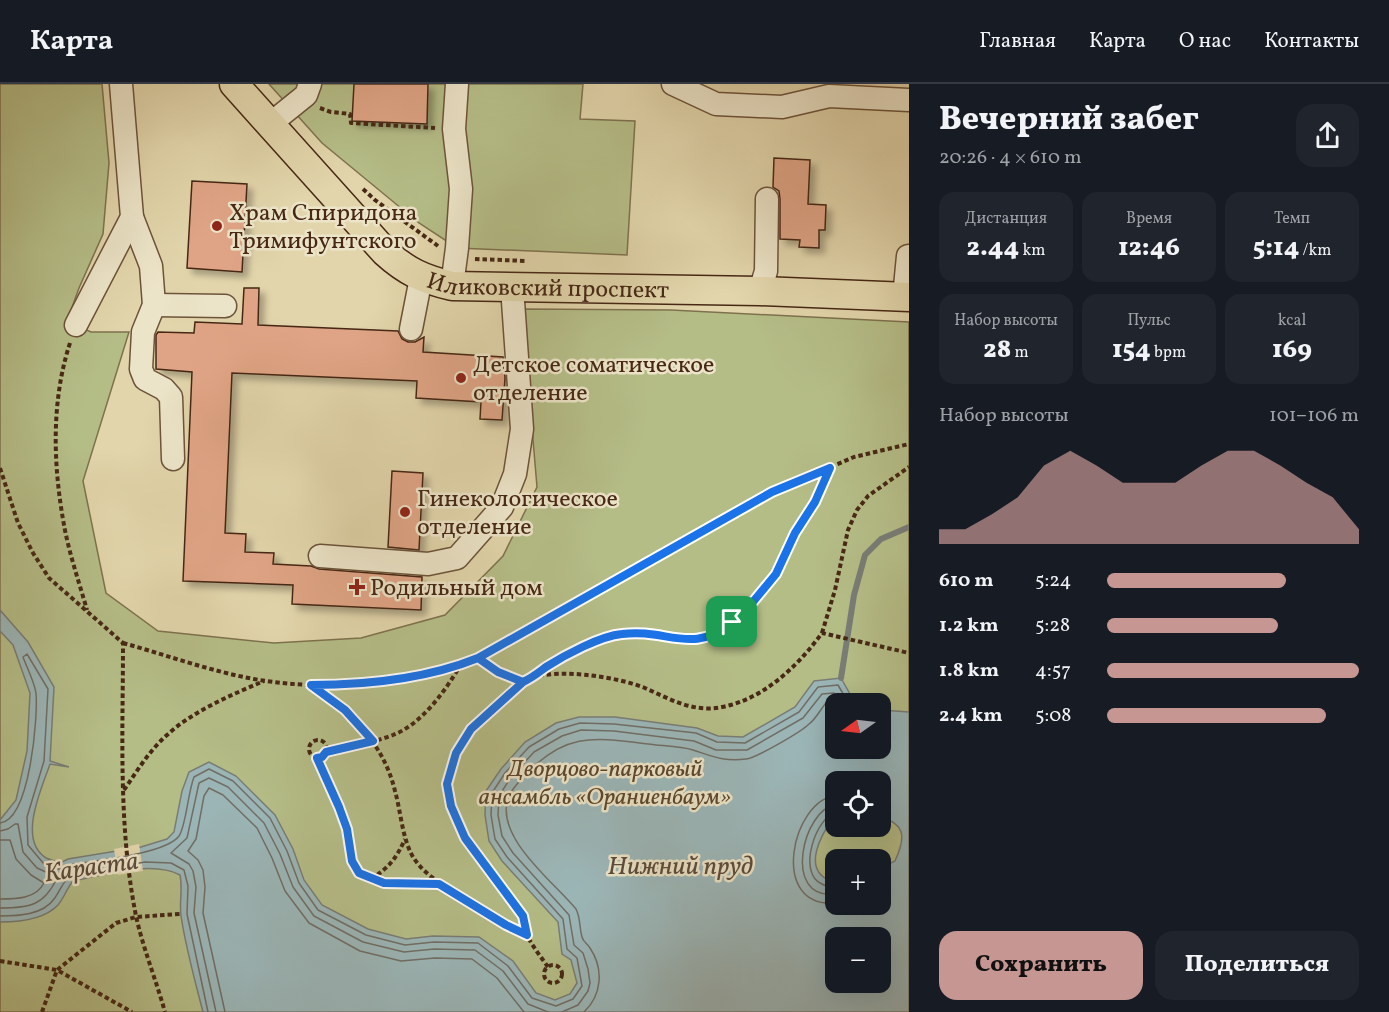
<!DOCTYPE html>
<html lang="ru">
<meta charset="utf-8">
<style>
:root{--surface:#171b24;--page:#20242c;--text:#f1f3f6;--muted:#9ea1a6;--line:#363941;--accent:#c59692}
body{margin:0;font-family:Vollkorn,serif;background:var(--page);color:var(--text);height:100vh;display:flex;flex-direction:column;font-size:22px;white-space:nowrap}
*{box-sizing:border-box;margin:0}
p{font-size:20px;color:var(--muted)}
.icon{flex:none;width:33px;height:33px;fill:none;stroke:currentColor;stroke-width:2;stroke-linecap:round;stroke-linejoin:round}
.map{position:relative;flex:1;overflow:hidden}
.panel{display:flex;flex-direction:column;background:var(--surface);width:480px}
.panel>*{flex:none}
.needle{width:39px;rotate:256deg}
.fabs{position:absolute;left:825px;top:609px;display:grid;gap:12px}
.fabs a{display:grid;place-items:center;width:66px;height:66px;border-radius:12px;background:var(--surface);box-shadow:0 6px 24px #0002;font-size:30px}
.pin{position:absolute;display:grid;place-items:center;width:51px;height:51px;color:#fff;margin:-26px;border-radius:12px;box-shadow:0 3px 9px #0006}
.round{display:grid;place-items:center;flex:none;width:63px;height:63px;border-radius:18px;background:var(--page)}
.headline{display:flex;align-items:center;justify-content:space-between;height:102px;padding:0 30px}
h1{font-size:33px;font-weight:800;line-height:45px}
.metrics{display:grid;grid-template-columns:repeat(3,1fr);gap:9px;height:102px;padding:6px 30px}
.metrics div{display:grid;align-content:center;border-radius:15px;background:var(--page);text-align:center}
.metrics b{font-size:26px;font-weight:800}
.metrics small{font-size:16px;font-weight:400}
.metrics p{font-size:16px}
.chart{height:168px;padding:12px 30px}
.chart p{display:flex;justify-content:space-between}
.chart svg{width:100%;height:108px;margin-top:6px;fill:var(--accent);opacity:.7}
.action{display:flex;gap:12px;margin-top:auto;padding:12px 30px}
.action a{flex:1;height:69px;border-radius:18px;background:var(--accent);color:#111;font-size:24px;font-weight:800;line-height:69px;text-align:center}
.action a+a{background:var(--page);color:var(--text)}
ul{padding:0 30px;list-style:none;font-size:20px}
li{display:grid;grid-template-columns:96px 72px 1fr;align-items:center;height:45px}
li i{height:15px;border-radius:8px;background:var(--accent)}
header{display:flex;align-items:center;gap:36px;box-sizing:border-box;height:84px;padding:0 30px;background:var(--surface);border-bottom:2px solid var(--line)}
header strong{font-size:28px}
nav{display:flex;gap:33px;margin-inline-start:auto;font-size:21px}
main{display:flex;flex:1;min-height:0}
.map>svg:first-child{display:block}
.green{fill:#b5bd87;stroke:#7e724e;stroke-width:1.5;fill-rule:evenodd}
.water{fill:#9bb5b6;stroke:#797d75;stroke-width:1.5;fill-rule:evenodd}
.pier{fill:#e2d5ab}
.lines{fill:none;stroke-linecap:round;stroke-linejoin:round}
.shore{stroke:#706e65;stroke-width:1.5}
.stream{stroke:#797d75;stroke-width:6}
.building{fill:#dfa485;stroke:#462814;stroke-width:1.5;filter:url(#shadow)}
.minor-casing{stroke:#6d533a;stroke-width:25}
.major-casing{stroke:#462814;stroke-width:31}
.path{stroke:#462814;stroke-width:4;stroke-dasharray:4.5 3;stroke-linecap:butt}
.minor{stroke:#ece4c8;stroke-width:22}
.major{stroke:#e2d5ab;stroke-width:28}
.route-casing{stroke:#fff;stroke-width:12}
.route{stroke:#1a73e8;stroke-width:8}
.poi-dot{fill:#8f2418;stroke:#ece4c8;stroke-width:2}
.labels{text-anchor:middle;stroke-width:5;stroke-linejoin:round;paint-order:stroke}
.poi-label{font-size:24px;fill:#462814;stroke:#ece4c8;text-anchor:start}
.street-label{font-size:24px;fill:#462814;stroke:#ece4c8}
.park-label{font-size:24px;font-style:italic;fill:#5c462b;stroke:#ece4c8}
.water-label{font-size:26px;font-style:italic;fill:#5b4b3c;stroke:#ece4c8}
</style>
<header>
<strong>Карта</strong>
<nav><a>Главная</a><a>Карта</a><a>О нас</a><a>Контакты</a></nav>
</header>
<main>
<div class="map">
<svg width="909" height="928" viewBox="0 0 909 928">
<defs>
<filter id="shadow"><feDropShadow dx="5.5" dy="5.5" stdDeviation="3" flood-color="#0004"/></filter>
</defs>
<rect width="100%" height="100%" fill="#e2d5ab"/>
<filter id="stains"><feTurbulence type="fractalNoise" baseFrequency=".00333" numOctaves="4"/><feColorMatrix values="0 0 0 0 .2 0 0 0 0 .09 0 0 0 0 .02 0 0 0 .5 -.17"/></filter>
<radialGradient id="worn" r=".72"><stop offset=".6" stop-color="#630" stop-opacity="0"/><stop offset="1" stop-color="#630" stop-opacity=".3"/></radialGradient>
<g class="green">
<path d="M0,0H102L109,79L103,150L79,204L67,237L91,248H129L83,397L106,509L158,547L274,559L361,554L445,531L503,472L537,403L522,225L671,226L909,238V928H0ZM836,620H880V664H836ZM836,698H880V742H836ZM836,776H880V820H836ZM836,854H880V898H836Z"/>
<path d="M269,0H583L580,35L635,37L627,171L457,164L419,139L322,59Z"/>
</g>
<path class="water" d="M0,526L28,558L54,603L50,677L69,683L50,680C42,704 17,756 46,774C50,776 56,777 60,779L68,775L141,763L167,755L174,748L182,707L189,688L209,678L236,692L275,731L293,765L304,796L322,821L368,845L406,855L433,852L479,853L513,877L536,909L555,916L570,910L577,899L571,876L562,870L558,838L502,777L489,757L485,731L486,707L501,685L525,658L556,639L579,633H615L697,644L718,652L743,653L795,623L814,597L841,594L855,619L836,620V664H880L881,626L909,628V928H203C195,897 186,865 181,832C179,819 183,805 180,791C152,776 104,791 73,797C67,804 64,814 58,821C44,836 19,838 0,838V736L16,716L27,667L30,609L13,561L0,547ZM836,698H880L881,733C907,741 905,755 895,777L881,784L880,820H836L835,795L831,797C801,786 821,750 835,732ZM836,854H880V898H836Z"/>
<path class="pier" d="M139,760L143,787L118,791L114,765Z"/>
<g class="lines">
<g class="shore">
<path d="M836,712C793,714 767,825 836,819"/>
<path d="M836,721C804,723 780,817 836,810"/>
<path d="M836,729C817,731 796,789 822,800C827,803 830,803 836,802"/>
<path d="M0,739C30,736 38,633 36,609C34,597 27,584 23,573L27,570L48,605L44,677L27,733L28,761L44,780L59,785L70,781C93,777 166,770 179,752C186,742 188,708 194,693L209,685L233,697L270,734L287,767L299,799L318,826L366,851L405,861L434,858L478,859L508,882L532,914L556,922L573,915L582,902L577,874L567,865L563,835L507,773L495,755L491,731L492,709L505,689L529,663L559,645L580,639L614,640L696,649L717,658L745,659L799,628L818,603L838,601L849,620"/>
<path d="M0,747L8,745L15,740H18L23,768L37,784L55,792L57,794C44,822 29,824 0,824"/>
<path d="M0,756H10L16,775L31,791L44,799C36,815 16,815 0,815"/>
<path d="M0,832C18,832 43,831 54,815C60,807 63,797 71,791L145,778L171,779L184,786L188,802L187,830L208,928"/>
<path d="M216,928L194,829L196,803L193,787L189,780L171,769L187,754L199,699L209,694L228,703L264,739L280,770L293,803L314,832L363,858L404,868L434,865L475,866L503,887L528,920L548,928"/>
<path d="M225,928L203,829L205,803L203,786L198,776L188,767L196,755L204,712L209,704L223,711L257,744L272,774L285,807L309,839L360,867L401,877L435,874L472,875L497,894L524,928"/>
<path d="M562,928L578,921L588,907L590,899L588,885L583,869L574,861L569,831L513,769L502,752L498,731L499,712L511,693L534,668L562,652L581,646L614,647L694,657L716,666H747L803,634L822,610L834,609L840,620"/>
<path d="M584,928C602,911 604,885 590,864C587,859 583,858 582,853C579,843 581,835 576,825C554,798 495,754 508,714C510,707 519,698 524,692C565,648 593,653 648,660C662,662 679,662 693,666C712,672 724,678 746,675C756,674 801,648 809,640C816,635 820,626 826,619L830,620L836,630"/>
</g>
<path class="stream" d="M841,594L854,511L865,471L881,455L909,443"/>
</g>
<g class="building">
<path d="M354,0H428L427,40L352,37Z"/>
<path d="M774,74L810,76L808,120L826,121L825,146H819V164L799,163L800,156L780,155V115L779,107L773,103Z"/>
<path d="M192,97L247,100L242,188L187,184Z"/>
<path d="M244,204H259L258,241L398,247L402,255L408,258H415L424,253L423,268L503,273L505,294L502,336L480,335L481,318L416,314L417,297L232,289L225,449L246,450L245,468L274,469L273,480L311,482L319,485L422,493L421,526L292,520L293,501L183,497L192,288L156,285V251L158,248L194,249L195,238L242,240Z"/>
<path d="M392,387L423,389L419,466L388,463Z"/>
</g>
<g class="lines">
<g class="minor-casing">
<g id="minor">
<path d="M673,0L716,20L782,23L829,12L909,16"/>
<path d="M270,40L306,11L310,0"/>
<path d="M132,133L151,182L154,221L143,248L141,285L145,295L164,305L171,313L173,375"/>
<path d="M452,202L457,164L461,105L454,45L457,0"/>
<path d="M760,207L766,187L767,115"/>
<path d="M904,213L908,172"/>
<path d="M154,221L225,222"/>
<path d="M76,241L132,133L121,0"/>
<path d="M411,245L421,194"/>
<path d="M320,472L428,480L457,474L502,423L515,390L522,345L512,203"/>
</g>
</g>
<g class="major-casing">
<g id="major">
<path id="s1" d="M234,0L385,168C407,188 423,195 452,202L760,207L909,213"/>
</g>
</g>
<g class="path">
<path d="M320,24L331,28L350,30L351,39L435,44"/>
<path d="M363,105L375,116L438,162"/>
<path d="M475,175L527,177"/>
<path d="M70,259C51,317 53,381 64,441C69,469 79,498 87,526"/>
<path d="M0,384L18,439L33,469L49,494L123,559C123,650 118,742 136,832C143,864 156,896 165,928"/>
<path d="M822,549L835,506L848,446L857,426L868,412L909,383"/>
<path d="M123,559C170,572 218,590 266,597C336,607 413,600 479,574L772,408L854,373L909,360"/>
<path d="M479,574L498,588L523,598"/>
<path d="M535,593C561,571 608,546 643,549C664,550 685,560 706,554C729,548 763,510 776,490C784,477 788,462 795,449C801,438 809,429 815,418C821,407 825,396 830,385"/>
<path d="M311,601C350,630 383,657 395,707C401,728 402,754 413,773C427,795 450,804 471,818C489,829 507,841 526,851"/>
<circle cx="318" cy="665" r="9"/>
<path d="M326,668C348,663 372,659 393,651C422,640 445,607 460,582"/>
<path d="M317,674C327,697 339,719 346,743C349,755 348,768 353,779C367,808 413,800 439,800"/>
<path d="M124,706C137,687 149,667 167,651C193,627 231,611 264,597"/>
<path d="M371,795C389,784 397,773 405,755"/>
<path d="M0,877L57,886L132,928"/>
<circle cx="553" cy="890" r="9"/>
<path d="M548,883C541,873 533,863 528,853C524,846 525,838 522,831C513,812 496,797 483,781C437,722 435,679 490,626C500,617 512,604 525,597C541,588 569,589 587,591C606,593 627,597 645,604C670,615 693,629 722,623C764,615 798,582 822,549L909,569"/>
<path d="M42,928L57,886L116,839L136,833L180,830"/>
</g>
<use href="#minor" class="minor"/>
<use href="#major" class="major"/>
</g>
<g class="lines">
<g class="route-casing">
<path id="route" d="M732,538C692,572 667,544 622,550C600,552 565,571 546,583C538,589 532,594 523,598L498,588L478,574C426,595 368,601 311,601L345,626L373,657L326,668L322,673L317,674L339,723L347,745L352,777L359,789L384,799L439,800L506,841L527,851L523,832L465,754L451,722L447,700L456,669L471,645L523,598L498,588L478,574L772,408L830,384L815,418L795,449L776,490L752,519L732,538"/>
</g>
<use href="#route" class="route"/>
</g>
<g class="poi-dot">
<circle cx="217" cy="142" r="6"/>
<circle cx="461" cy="294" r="6"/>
<circle cx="405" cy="428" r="6"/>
<path d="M354 494h6v6h6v6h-6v6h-6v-6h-6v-6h6z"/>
</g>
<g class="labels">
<g class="poi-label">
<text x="229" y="136">Храм Спиридона<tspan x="229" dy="28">Тримифунтского</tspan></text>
<text x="473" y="288">Детское соматическое<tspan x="473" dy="28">отделение</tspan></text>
<text x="417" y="422">Гинекологическое<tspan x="417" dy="28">отделение</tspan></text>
<text x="370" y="511">Родильный дом</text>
</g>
<g class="street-label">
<text dy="8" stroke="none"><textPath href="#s1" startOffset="398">Иликовский проспект</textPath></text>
</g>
<g class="park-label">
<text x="605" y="692">Дворцово-парковый<tspan x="605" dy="28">ансамбль «Ораниенбаум»</tspan></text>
</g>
<g class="water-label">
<text x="680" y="790">Нижний пруд</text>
<text transform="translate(91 782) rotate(-8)" y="9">Караста</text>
</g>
</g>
<rect width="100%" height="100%" filter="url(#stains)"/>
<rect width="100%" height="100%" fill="url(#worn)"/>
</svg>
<div class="fabs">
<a><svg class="needle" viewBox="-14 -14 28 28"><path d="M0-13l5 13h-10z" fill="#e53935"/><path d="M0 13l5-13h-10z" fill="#9ea1a6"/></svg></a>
<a><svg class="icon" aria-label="locate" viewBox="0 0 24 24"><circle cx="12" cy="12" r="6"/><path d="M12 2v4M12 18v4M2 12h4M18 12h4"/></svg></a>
<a>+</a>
<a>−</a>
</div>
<div class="pin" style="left:732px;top:538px;background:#1e9e55"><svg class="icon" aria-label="arrive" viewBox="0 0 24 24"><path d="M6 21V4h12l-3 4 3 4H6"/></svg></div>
</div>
<section class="panel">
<div class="headline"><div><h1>Вечерний забег</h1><p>20:26 · 4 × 610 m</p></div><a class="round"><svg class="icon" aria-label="share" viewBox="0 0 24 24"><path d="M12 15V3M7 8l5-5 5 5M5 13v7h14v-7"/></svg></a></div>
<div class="metrics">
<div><p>Дистанция</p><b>2.44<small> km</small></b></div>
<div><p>Время</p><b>12:46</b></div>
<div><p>Темп</p><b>5:14<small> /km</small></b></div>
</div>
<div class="metrics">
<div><p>Набор высоты</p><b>28<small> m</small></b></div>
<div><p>Пульс</p><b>154<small> bpm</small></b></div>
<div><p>kcal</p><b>169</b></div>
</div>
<div class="chart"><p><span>Набор высоты</span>101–106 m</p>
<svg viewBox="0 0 160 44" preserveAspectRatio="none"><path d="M0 44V38L10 38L20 32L30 25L40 12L50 6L60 12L70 19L80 19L90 19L100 12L110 6L120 6L130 12L140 19L150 25L160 38V44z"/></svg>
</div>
<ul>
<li><b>610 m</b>5:24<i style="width:71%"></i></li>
<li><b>1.2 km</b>5:28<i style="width:68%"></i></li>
<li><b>1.8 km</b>4:57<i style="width:100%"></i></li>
<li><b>2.4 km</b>5:08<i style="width:87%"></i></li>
</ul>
<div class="action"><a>Сохранить</a><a>Поделиться</a></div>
</section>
</main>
